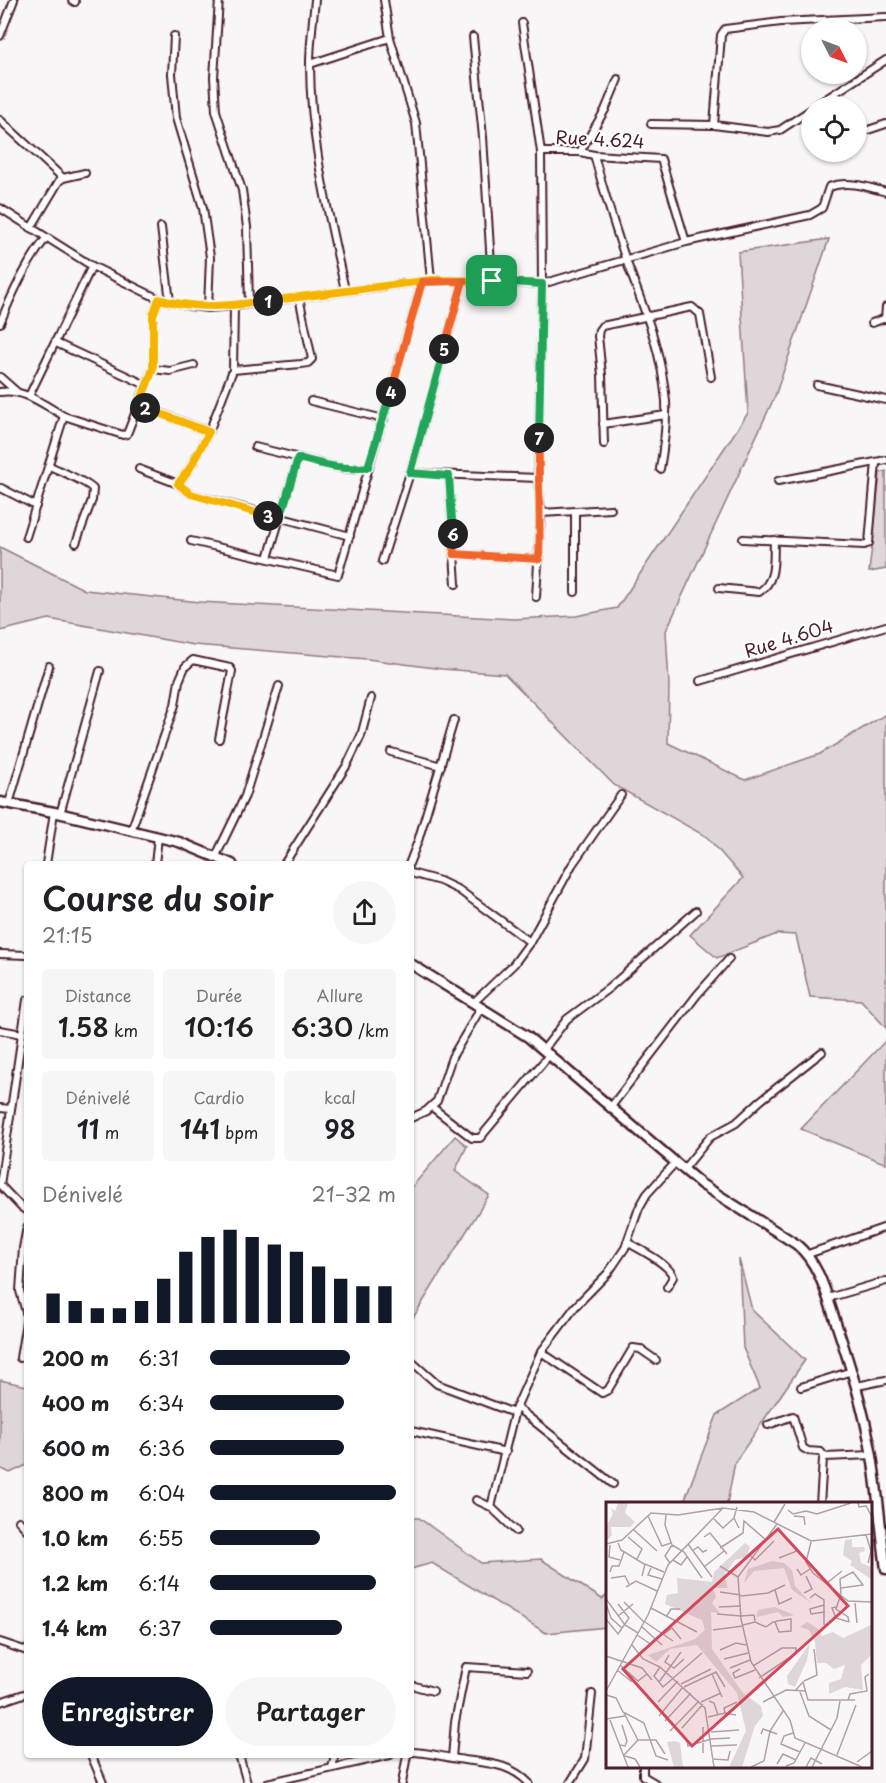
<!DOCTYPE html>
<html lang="fr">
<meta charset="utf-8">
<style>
:root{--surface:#fff;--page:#f6f6f6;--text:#202124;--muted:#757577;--accent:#111827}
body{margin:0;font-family:"Playpen Sans",sans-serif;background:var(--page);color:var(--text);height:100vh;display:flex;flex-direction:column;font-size:22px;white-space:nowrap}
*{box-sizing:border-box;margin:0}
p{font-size:20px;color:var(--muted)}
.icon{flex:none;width:33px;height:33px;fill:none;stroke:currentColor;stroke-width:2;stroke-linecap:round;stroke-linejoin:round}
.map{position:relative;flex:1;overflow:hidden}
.sheet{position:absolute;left:24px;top:861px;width:390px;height:897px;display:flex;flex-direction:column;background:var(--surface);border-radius:6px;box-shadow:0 2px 4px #0004}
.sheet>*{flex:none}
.needle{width:39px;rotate:132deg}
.controls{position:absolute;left:801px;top:18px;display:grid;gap:12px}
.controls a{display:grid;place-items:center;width:66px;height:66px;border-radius:50%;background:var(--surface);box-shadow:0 2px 4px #0004;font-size:30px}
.pin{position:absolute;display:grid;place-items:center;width:51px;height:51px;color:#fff;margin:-26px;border-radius:12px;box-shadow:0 3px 9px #0006}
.km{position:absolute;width:30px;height:30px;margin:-15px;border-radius:50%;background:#222;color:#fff;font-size:16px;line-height:30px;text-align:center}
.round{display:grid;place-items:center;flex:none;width:63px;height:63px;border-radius:32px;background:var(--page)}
.head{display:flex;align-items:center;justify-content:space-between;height:102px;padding:0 18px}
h1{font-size:33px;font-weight:600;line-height:45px}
.figures{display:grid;grid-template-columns:repeat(3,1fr);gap:9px;height:102px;padding:6px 18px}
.figures div{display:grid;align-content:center;border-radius:6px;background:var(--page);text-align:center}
.figures b{font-size:26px;font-weight:600}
.figures small{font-size:16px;font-weight:400}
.figures p{font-size:16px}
.chart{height:168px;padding:12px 18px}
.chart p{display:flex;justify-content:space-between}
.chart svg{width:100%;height:108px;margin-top:6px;stroke:var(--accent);stroke-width:6}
.cta{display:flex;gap:12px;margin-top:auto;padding:12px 18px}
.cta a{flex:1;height:69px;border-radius:36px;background:var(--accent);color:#fff;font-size:24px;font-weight:600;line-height:69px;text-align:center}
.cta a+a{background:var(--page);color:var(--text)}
ul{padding:0 18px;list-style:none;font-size:20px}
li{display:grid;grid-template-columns:96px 72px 1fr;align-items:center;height:45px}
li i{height:15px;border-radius:8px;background:var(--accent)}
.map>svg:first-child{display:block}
.green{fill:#ded6d9;stroke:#947a82;stroke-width:1.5}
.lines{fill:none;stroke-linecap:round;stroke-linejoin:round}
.minor-casing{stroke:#4a1f2b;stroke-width:10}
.tertiary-casing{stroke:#4a1f2b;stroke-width:13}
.minor{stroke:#fff;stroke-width:6}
.tertiary{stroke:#fff;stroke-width:8}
.split-1-casing{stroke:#fff;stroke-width:12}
.split-2-casing{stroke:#fff;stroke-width:12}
.split-3-casing{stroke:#fff;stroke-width:12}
.split-4-casing{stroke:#fff;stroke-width:12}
.split-5-casing{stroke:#fff;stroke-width:12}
.split-6-casing{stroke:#fff;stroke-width:12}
.split-7-casing{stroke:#fff;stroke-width:12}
.split-8-casing{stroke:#fff;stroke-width:12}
.split-1{stroke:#f5b400;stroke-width:8}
.split-2{stroke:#f5b400;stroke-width:8}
.split-3{stroke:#f5b400;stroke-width:8}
.split-4{stroke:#22a559;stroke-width:8}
.split-5{stroke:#f0652b;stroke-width:8}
.split-6{stroke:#22a559;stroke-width:8}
.split-7{stroke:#f0652b;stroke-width:8}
.split-8{stroke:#22a559;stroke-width:8}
.labels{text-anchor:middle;stroke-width:4.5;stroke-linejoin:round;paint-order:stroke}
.street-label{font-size:18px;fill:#4a1f2b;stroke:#fff}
.inset-road{fill:none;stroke:#b2a0a5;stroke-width:1.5}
.view{fill:#d1495b;fill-opacity:0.15;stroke:#d1495b;stroke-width:3}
.inset-edge{fill:none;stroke:#4a1f2b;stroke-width:3}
</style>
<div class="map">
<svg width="886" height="1783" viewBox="0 0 886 1783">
<rect width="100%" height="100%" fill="#f8f6f7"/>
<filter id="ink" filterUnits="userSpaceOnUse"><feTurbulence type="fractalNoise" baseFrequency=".0167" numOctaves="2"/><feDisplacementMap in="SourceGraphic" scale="12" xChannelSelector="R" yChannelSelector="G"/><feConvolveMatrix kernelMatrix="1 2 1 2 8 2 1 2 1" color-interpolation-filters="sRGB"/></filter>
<g filter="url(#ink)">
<g class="green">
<path d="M829,239L775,396L666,631L669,684L668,743L745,780L820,754L886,714V1028L861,1000L810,997L796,935L777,934L717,958L690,935L743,878L707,837L614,785L505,674L442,669L367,659L194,645L49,619L0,631V547L85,590L200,602L514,619L576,616L617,608L748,413L738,252Z"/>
<path d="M886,471V569L869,572L880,473Z"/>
<path d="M886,1040V1164L801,1129Z"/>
<path d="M455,1136L467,1146L455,1171L489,1195L411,1321V1188Z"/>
<path d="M739,1259L752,1310L805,1360L735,1462L727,1504H683L717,1415L760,1388L743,1348Z"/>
<path d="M0,1380L27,1386V1465L10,1473L0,1468Z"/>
<path d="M411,1518H419L481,1563L541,1559L602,1599L607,1595V1627L546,1633L432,1563L411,1569Z"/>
</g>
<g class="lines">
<g class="minor-casing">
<g id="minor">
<path d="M72,0L75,2"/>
<path d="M219,0L214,77L216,111L242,190L247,227L249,304"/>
<path d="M315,0C313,21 310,43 310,64C310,140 329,216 345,290"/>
<path d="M384,0L390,38L416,123L431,280"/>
<path d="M522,23L541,152"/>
<path d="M0,36L14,0"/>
<path d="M174,36L172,74L176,118L203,208L210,257L208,308"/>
<path d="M473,37L483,137L492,281"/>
<path d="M310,64L390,38"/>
<path d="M815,106L886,60"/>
<path d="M0,120L63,178"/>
<path d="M651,124L714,125L768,132L780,130L812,109"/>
<path d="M714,125L721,35L725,29L781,22L886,17"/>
<path d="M856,134L886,124"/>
<path d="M580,152L605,110L618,79"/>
<path d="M594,155C604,191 614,226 626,260C644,309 661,348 666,401C667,424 664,446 660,469"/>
<path d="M0,208L92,266L159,299L189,306L208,308L234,306L431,280L542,284L686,242"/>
<path d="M161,227L170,302"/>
<path d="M31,228L59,181L63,178L85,173"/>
<path d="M885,319L886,307"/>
<path d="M0,323C13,292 26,264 46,238"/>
<path d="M872,323L886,318"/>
<path d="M56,343L146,385L153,369V315L159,299"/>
<path d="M153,369L170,371L194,365"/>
<path d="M233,370L301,364L308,363L312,359L299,297"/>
<path d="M0,377L17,392"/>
<path d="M817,385L886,400"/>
<path d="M0,392C24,388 44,405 64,416L26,537"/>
<path d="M29,396L92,266"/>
<path d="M311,401L384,419"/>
<path d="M139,405L209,432"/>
<path d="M64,416L123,435L127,434L146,385"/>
<path d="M603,424L666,415"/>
<path d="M604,444L602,375L598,336L599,330L602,326L692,307L700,314L711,377"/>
<path d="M255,447L340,468L350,469L368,467"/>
<path d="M50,466C60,471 87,482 93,489L92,500L76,543"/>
<path d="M139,469L178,484L191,494L350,536"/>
<path d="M410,473L538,478"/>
<path d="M449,476L456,584"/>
<path d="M778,481L886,460"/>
<path d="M178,484L190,468L209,432L233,370L234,306"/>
<path d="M1,488L36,506"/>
<path d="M575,511V592"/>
<path d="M541,513L611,509"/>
<path d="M743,539L864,545L869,543L876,462"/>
<path d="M191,541L338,575L422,282"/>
<path d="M454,554L539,559"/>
<path d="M268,558L298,458"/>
<path d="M382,561L410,473L463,281"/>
<path d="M719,588L759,592C777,581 773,559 774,540"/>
<path d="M536,597L541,513L538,478L542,284L541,152H580L594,155L661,159L686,242L810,215L822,208L829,187C848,180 868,187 886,192"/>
<path d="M700,681L886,626"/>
<path d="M391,752L441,766"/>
<path d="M9,804L49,666"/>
<path d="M60,814L100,671"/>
<path d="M131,831L175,705L179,681L185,667L193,660L230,668L232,671L219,739"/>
<path d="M216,856L245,796L279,686"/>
<path d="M46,864L54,812"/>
<path d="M155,864L158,837"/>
<path d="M284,864L347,765L361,736L371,698"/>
<path d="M409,864L418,841L454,720"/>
<path d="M411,873L440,881L459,890L530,942"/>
<path d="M0,954L27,955"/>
<path d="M27,1000L0,1185L21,1207L27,1211"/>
<path d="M473,1003L514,964L530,942L572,865L621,795"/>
<path d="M0,1030L22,1034"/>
<path d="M544,1049L567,1019L609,988L696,911"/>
<path d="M432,1107L472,1138H480L550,1054"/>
<path d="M0,1108L11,1109"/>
<path d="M610,1108L697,995L729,959"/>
<path d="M411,1118L426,1111L437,1101L452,1057L481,1008"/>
<path d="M683,1170L710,1137L736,1123L760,1101L822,1052"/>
<path d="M27,1227L23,1248L20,1291L27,1316"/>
<path d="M627,1242C639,1249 670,1264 673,1277L667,1287"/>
<path d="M808,1254L886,1227"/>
<path d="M828,1298L886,1281"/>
<path d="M541,1352L602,1393L608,1390L633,1348L640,1349L656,1360"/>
<path d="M20,1358L27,1316"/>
<path d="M411,1361L437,1384L514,1413"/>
<path d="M857,1386L886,1380"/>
<path d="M801,1387L852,1371"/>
<path d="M516,1407L613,1484"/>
<path d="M768,1425L793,1416L803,1448L808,1451L821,1452L825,1457"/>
<path d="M411,1431L506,1452"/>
<path d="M476,1500L491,1507L516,1531"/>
<path d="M820,1504L823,1459L825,1457L872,1455"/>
<path d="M491,1507L515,1410L541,1352L575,1307L608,1273L625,1248L639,1208L647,1194L675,1163"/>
<path d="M19,1521L27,1530"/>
<path d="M0,1642L27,1651"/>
<path d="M411,1685L433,1691"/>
<path d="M0,1702L27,1693"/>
<path d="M411,1752C427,1752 443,1757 458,1759C486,1764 507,1761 529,1783"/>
<path d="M91,1755L103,1783"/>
<path d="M239,1755L247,1783"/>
<path d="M452,1758L455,1722L466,1667L527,1671"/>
<path d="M643,1766V1776L655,1783"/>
<path d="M332,1768L335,1755"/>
<path d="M267,1783L390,1755"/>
<path d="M402,1783L407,1755"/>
<path d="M570,1783L585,1759L592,1694"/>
</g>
</g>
<g class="tertiary-casing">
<g id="tertiary">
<path d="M0,802L54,812L179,842L232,864"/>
<path d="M411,964L528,1037L701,1184L796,1244C819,1263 826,1293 835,1320C850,1365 864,1409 872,1456C878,1493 881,1532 886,1569"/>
</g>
</g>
<use href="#minor" class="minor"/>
<use href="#tertiary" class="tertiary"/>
</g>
</g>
<g class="lines" filter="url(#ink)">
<g class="split-1-casing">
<path id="split-1" d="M268,301L431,280L492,281"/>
</g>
<g class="split-2-casing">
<path id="split-2" d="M145,408L139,405L153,369V315L159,299C196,310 230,306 268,301"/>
</g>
<g class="split-3-casing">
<path id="split-3" d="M145,408L209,432L190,468L178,484L191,494L268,516"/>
</g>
<g class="split-4-casing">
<path id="split-4" d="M268,516L280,519L298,458C322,464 343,471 368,467L391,392"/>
</g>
<g class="split-5-casing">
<path id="split-5" d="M391,392L422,282L463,281L444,349"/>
</g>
<g class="split-6-casing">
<path id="split-6" d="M444,349L410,473L449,476L453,534"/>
</g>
<g class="split-7-casing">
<path id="split-7" d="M453,534L454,554L539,559C541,519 538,479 539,438"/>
</g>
<g class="split-8-casing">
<path id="split-8" d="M492,281L542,284L539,438"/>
</g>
<use href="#split-1" class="split-1"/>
<use href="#split-2" class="split-2"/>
<use href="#split-3" class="split-3"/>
<use href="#split-4" class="split-4"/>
<use href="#split-5" class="split-5"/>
<use href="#split-6" class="split-6"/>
<use href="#split-7" class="split-7"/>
<use href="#split-8" class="split-8"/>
</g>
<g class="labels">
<g class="street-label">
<text transform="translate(600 140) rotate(3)" y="6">Rue 4.624</text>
<text transform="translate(789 639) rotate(-17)" y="6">Rue 4.604</text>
</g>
</g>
<g transform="translate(606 1502)">
<rect width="266" height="266" fill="#f8f6f7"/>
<path d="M12,1H22L19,11L29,20L24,25H5L6,33L0,40V25L7,12L5,6L9,9ZM246,37V45H258L259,49L253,51L255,61L265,65V77L244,63L246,59L237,53L239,38ZM139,41L144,45L140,55L129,58L118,73L122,86H107L110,95L106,101L114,111L105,110L106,147L137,191L155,204L157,214L149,224L136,265H123L140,229L131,191L91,143L64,147L50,160L42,153L89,137L99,128L96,118L59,102L61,93L72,91L71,76L106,80L108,70ZM166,59L178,61L186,68L189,84L205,101L186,88L178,66L148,69L138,81L142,67ZM169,105L188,113L177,115L172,110L150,115L152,108ZM201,120L214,128L216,134L227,130L237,136L265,123V153L255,163L257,188L239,185L223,192V181L235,177L239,163L228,167L220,161H211L209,140L203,128L194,125ZM204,141L201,158L189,185L182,182L181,174ZM69,239L74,241L77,265H68L61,240Z" fill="#ded6d9"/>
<path class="inset-road" d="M252,1L253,5L260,4L266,15M131,5L128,16L133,26M182,8L187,12L200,9L211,12L245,1M60,13L59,23L66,43L78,50L96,76M42,14L56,44L65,41M188,14L198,15L199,23M108,17L117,26L128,16M168,20L179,2M171,22L132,75L135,117L145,160L184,218L189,236L256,265M28,28L51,49M260,33L265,49L262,61M22,35L36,47L31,57M98,35L104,31L121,52M205,40L200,60L207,71L242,99L266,100M12,41L15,48L38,62M0,42L16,38L45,11L72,13L117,6M82,42L106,75M4,43L3,55L14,58M114,46L137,31L138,19L159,37M86,49L92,45L97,50L101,48M145,54L149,58L168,39M173,56L191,49L186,42M67,58L75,63L81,55M64,61L59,54L66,43M114,64L132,75M98,65L118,49M45,66L42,73L56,77M191,67L195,73L204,67M4,70L6,64H13L18,50M36,74L39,62L58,70M5,76L19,74L23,82M221,81L236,69M20,85L30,79L51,89M169,88L173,102L186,96M114,90L135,93M198,91L206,87L200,74M235,92L234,77L247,70L257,83L235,86M235,92L230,107L242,115L243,120M135,94L162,91L179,83M204,96L209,92L218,98V123M0,97L19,123L32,131M18,100L38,120M249,101L251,121M0,102L5,116L16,126M218,103L204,107L205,112L219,110M113,105L135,104M230,105L226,106L230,116L243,120M45,106L91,130M111,112L135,114M12,114L27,102M135,114L148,113L149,119M60,115L65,107H74M0,117L12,132L23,116L12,102M39,120L67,139M137,123L149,120L160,125L167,120H169L171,119L178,118L184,117H185V129L173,130L169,120M36,125L56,143M107,128L137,124M58,132L66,126L75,137M31,133L46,143M26,143L37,157L54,165L48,174L57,185L96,151M114,148L130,141L140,143M63,153L59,160L68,166L78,157M0,154L36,166L46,178M118,157L142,151M14,163L32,179L41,172M147,164L176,146H190V151L153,176M54,165L99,206L108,265M124,166L144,158M134,167L127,171L129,176L149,168M11,168L26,180M106,172L116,195M198,179L211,173L208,147M53,180L75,150M75,182L105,167M78,185L110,170L119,185M0,189L42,113L62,63L117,6L148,10L205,39L266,32M189,189L197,180L202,198H249M194,190L203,214L225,228M0,193L10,196L17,210L38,221L50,254L62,258M242,198L244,192L261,189L259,175L263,172M103,199L108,201L112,213M52,200L72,179M95,200L115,191M157,200L180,188L200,189M18,211L32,238M119,211L118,206L131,200M53,214L77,185M102,215L119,211L130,213M0,217L19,214M4,218L22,265M59,219L85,191M76,226L97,202M64,229L93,199M105,230L133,228M187,231L178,234L175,242L194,250M155,232L157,227L171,232M32,238H50L59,252M81,238L82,244L105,237L124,236M14,243L19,244L21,239L16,223M105,244L131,243M97,251V225M0,253V227M18,253L32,238M231,253L250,203M19,254L29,257L34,265M106,257L122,258L124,249M251,260L266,249M171,262L177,252L190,258M180,264L188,261L199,241M145,265L158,259L164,229L177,209M200,265L205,256L216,262M206,265L231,216L234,199"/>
<path class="view" d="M172,27L242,104L86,244L17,167Z"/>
<rect width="266" height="266" class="inset-edge"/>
</g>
</svg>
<div class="controls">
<a><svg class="needle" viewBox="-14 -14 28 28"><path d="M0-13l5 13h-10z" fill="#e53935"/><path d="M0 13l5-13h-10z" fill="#757577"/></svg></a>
<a><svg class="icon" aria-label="locate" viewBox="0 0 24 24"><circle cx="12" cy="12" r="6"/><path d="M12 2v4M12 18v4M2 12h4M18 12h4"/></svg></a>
</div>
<div class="pin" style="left:492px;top:281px;background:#1e9e55"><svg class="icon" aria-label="arrive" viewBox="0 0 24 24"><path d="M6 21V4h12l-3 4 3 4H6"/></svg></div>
<b class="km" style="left:268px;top:301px">1</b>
<b class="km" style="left:145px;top:408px">2</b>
<b class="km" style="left:268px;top:516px">3</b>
<b class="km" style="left:391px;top:392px">4</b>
<b class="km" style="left:444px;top:349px">5</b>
<b class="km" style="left:453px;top:534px">6</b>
<b class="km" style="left:539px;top:438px">7</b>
<section class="sheet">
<div class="head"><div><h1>Course du soir</h1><p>21:15</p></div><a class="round"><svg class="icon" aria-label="share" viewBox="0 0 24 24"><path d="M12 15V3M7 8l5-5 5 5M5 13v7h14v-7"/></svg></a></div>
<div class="figures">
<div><p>Distance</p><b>1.58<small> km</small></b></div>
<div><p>Durée</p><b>10:16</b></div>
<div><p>Allure</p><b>6:30<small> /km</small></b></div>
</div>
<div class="figures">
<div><p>Dénivelé</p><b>11<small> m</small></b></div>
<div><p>Cardio</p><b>141<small> bpm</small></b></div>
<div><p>kcal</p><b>98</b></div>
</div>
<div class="chart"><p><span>Dénivelé</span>21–32 m</p>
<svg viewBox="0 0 160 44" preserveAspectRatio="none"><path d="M5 44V32M15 44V35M25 44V38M35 44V38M45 44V35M55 44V26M65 44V15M75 44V9M85 44V6M95 44V9M105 44V12M115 44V15M125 44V21M135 44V26M145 44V29M155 44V29"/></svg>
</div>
<ul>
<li><b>200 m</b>6:31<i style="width:75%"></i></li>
<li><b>400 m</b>6:34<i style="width:72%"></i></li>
<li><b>600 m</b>6:36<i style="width:72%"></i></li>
<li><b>800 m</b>6:04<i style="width:100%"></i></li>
<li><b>1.0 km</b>6:55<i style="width:59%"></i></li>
<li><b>1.2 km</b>6:14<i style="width:89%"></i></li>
<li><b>1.4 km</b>6:37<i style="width:71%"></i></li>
</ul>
<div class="cta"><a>Enregistrer</a><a>Partager</a></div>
</section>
</div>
